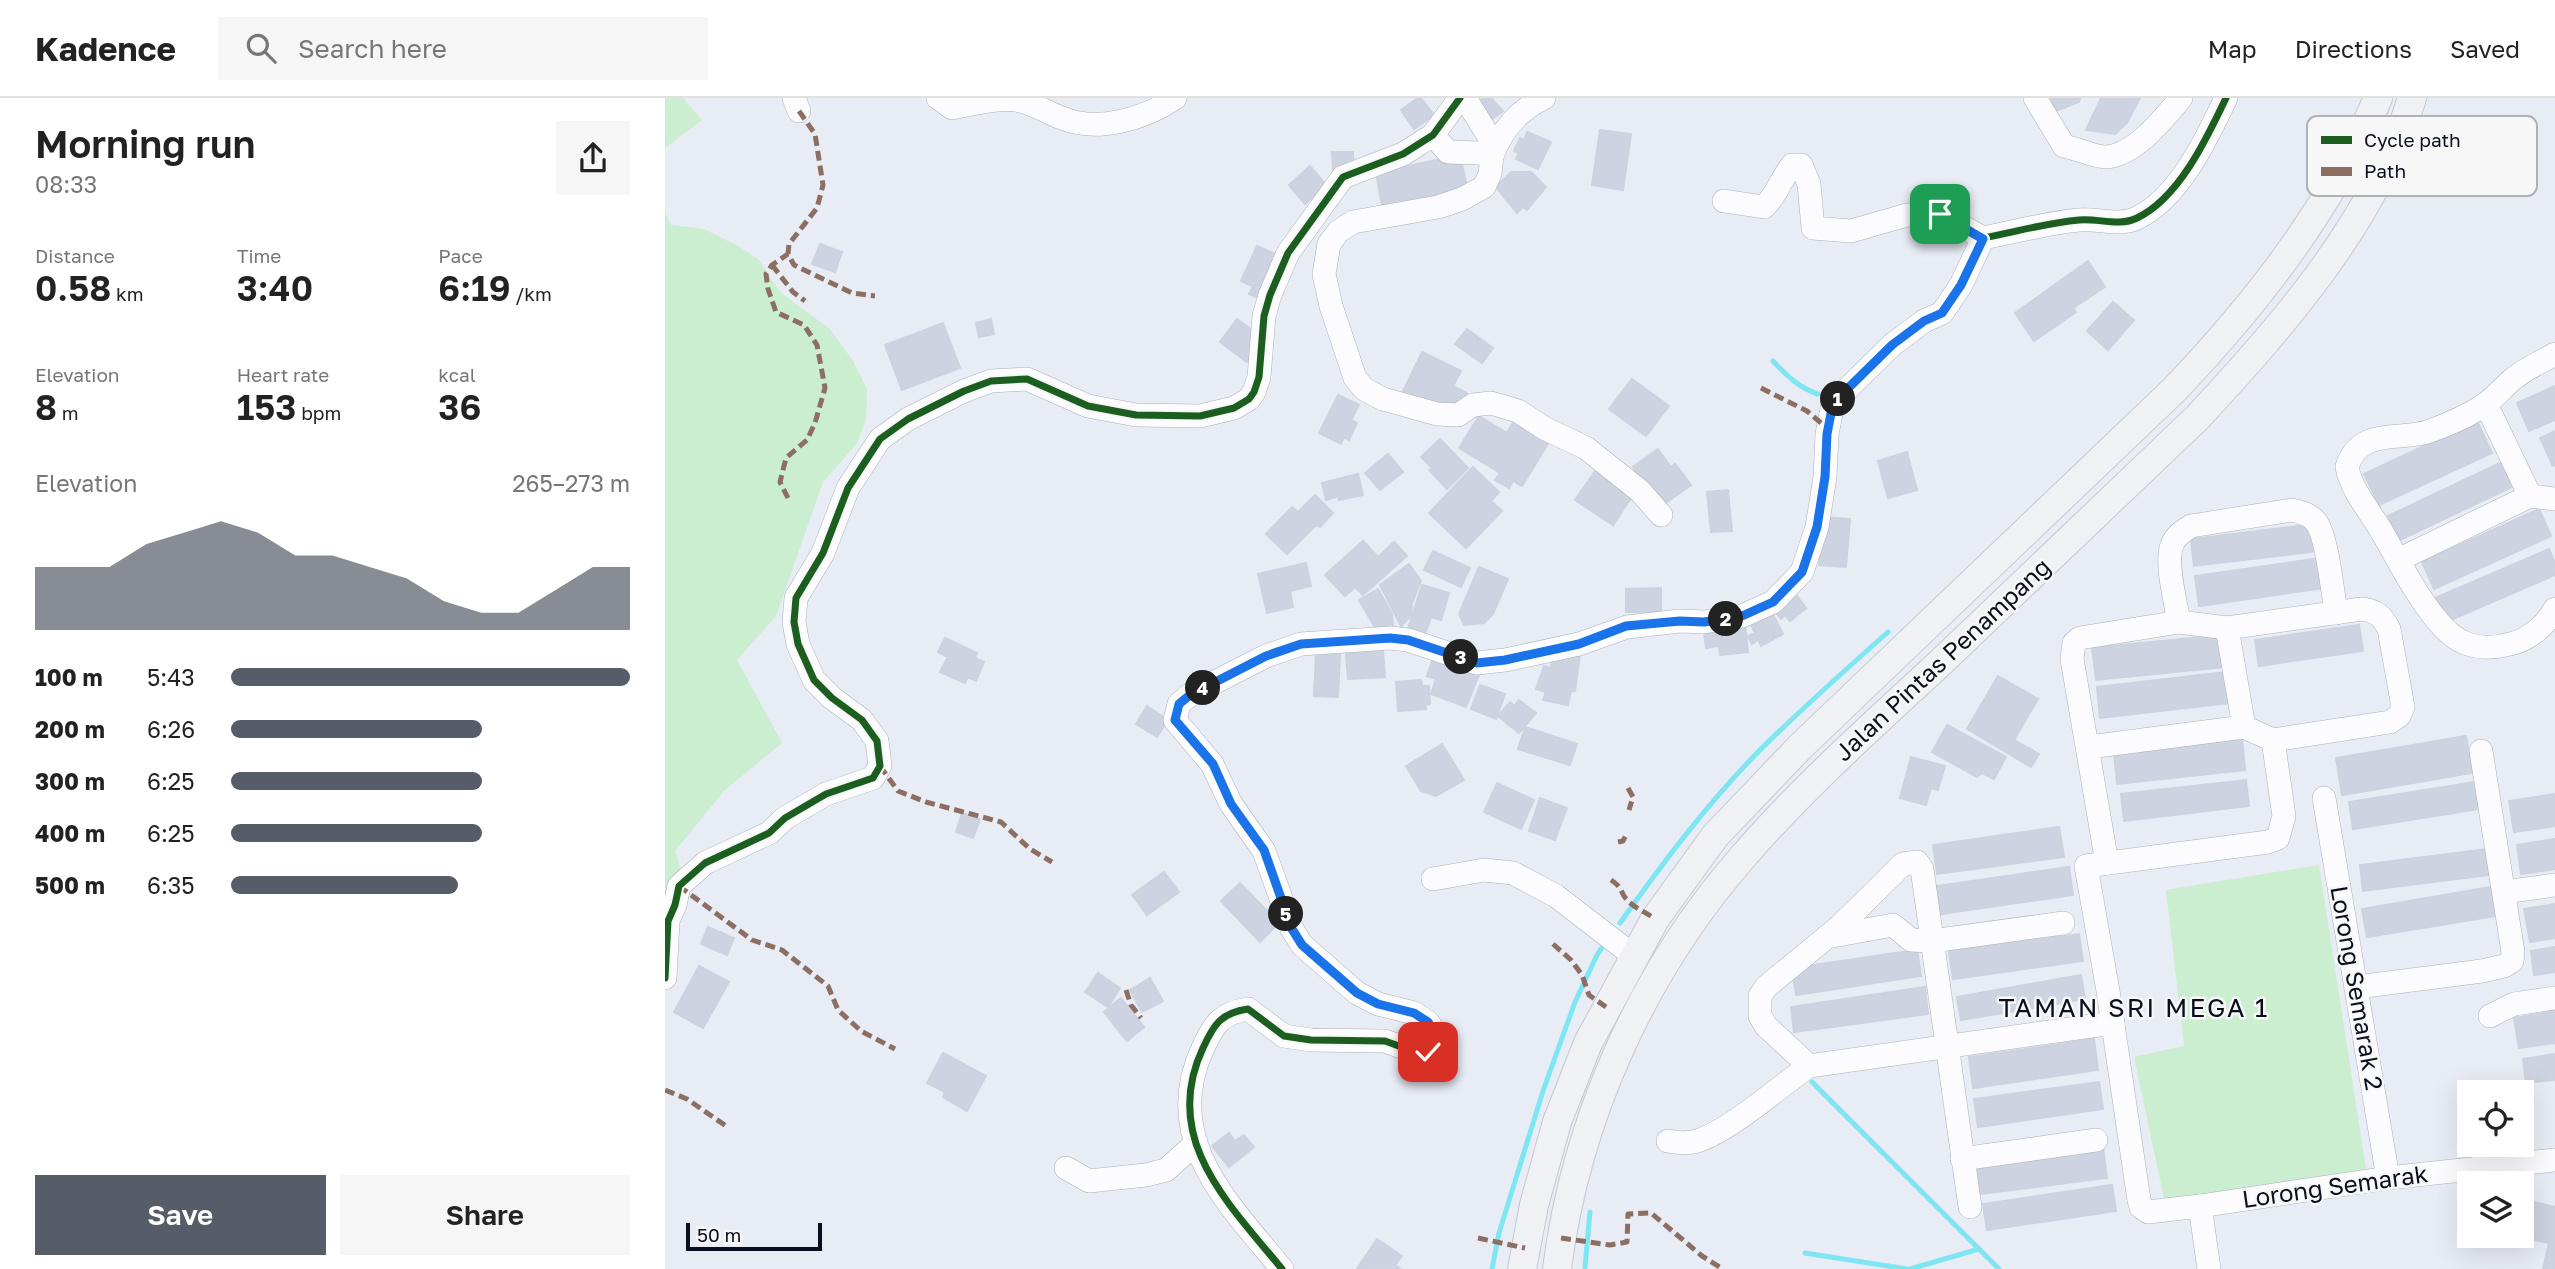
<!DOCTYPE html>
<meta charset="utf-8">
<style>
:root{--surface:#fff;--page:#f6f6f6;--text:#222;--muted:#767676;--line:#e0e0e0;--accent:#575c69}
body{margin:0;font-family:"Golos Text",sans-serif;background:var(--page);color:var(--text);height:100vh;display:flex;flex-direction:column;font-size:26px;white-space:nowrap}
*{box-sizing:border-box;margin:0}
p{font-size:23px;color:var(--muted)}
.icon{flex:none;width:38px;height:38px;fill:none;stroke:currentColor;stroke-width:2;stroke-linecap:round;stroke-linejoin:round}
.map{position:relative;flex:1;overflow:hidden}
.details{display:flex;flex-direction:column;background:var(--surface);width:665px}
.details>*{flex:none}
.controls{position:absolute;left:1792px;top:982px;display:grid;gap:14px}
.controls a{display:grid;place-items:center;width:77px;height:77px;border-radius:0px;background:var(--surface);box-shadow:0 7px 28px #0002;font-size:35px}
.scale{position:absolute;left:21px;bottom:18px;width:136px;box-sizing:border-box;padding-left:7px;border:4px solid #090f1d;border-top:0;font-size:19px;line-height:24px;white-space:nowrap;color:#090f1d;-webkit-text-stroke:5px #f7f7f7;paint-order:stroke}
.pin{position:absolute;display:grid;place-items:center;width:60px;height:60px;color:#fff;margin:-30px;border-radius:14px;box-shadow:0 4px 10px #0006}
.km{position:absolute;width:35px;height:35px;margin:-18px;border-radius:50%;background:#222;color:#fff;font-size:19px;line-height:35px;text-align:center}
.round{display:grid;place-items:center;flex:none;width:74px;height:74px;border-radius:0px;background:var(--page)}
.overview{display:flex;align-items:center;justify-content:space-between;height:119px;padding:0 35px}
h1{font-size:38px;font-weight:600;line-height:52px}
.stats{display:grid;grid-template-columns:repeat(3,1fr);gap:10px;height:119px;padding:7px 35px}
.stats div{display:grid;align-content:center}
.stats b{font-size:35px;font-weight:600}
.stats small{font-size:19px;font-weight:400}
.stats p{font-size:19px}
.chart{height:196px;padding:14px 35px}
.chart p{display:flex;justify-content:space-between}
.chart svg{width:100%;height:126px;margin-top:7px;fill:var(--accent);opacity:.7}
.cta{display:flex;gap:14px;margin-top:auto;padding:14px 35px}
.cta a{flex:1;height:80px;border-radius:0px;background:var(--accent);color:#fff;font-size:28px;font-weight:600;line-height:80px;text-align:center}
.cta a+a{background:var(--page);color:var(--text)}
ul{padding:0 35px;list-style:none;font-size:23px}
li{display:grid;grid-template-columns:112px 84px 1fr;align-items:center;height:52px}
li i{height:18px;border-radius:9px;background:var(--accent)}
header{display:flex;align-items:center;gap:42px;box-sizing:border-box;height:98px;padding:0 35px;background:var(--surface);border-bottom:2px solid var(--line)}
header strong{font-size:33px}
nav{display:flex;gap:38px;margin-inline-start:auto;font-size:24px}
.search{width:490px;height:63px;background:var(--page);display:flex;align-items:center;gap:18px;box-sizing:border-box;padding:0 24px;border-radius:0px;color:var(--muted);font-size:26px}
main{display:flex;flex:1;min-height:0}
.map>svg:first-child{display:block}
.green{fill:#cbedd0}
.lines{fill:none;stroke-linecap:round;stroke-linejoin:round}
.stream{stroke:#7ee6f2;stroke-width:5}
.building{fill:#cdd3e0;stroke:#ccd2de;stroke-width:2}
.minor-casing{stroke:#abb0bb;stroke-width:24}
.major-casing{stroke:#c6c8ce;stroke-width:30}
.minor{stroke:#fcfcfe;stroke-width:23}
.major{stroke:#eff1f5;stroke-width:28}
.quiet{stroke:#8d6e63;stroke-width:5;stroke-dasharray:10 5;stroke-linecap:butt}
.cycleway-casing{stroke:#f7f7f7;stroke-width:11}
.cycleway{stroke:#1b5e20;stroke-width:7}
.route-casing{stroke:#fff;stroke-width:14}
.route{stroke:#1a73e8;stroke-width:9}
.labels{text-anchor:middle;stroke-width:5;stroke-linejoin:round;paint-order:stroke}
.street-label{font-size:24px;fill:#090f1d;stroke:#f7f7f7}
.neighbourhood-label{font-size:26px;letter-spacing:2px;fill:#090f1d;stroke:#f7f7f7}
.key{fill:#f7f7f7;stroke:#b0b1b6;stroke-width:2}
.key-label{font-size:19px;fill:#090f1d}
</style>
<header>
<strong>Kadence</strong>
<div class="search"><svg class="icon" aria-label="search" viewBox="0 0 24 24"><circle cx="10" cy="10" r="6"/><path d="M15 15l6 6"/></svg>Search here</div>
<nav><a>Map</a><a>Directions</a><a>Saved</a></nav>
</header>
<main>
<section class="details">
<div class="overview"><div><h1>Morning run</h1><p>08:33</p></div><a class="round"><svg class="icon" aria-label="share" viewBox="0 0 24 24"><path d="M12 15V3M7 8l5-5 5 5M5 13v7h14v-7"/></svg></a></div>
<div class="stats">
<div><p>Distance</p><b>0.58<small> km</small></b></div>
<div><p>Time</p><b>3:40</b></div>
<div><p>Pace</p><b>6:19<small> /km</small></b></div>
</div>
<div class="stats">
<div><p>Elevation</p><b>8<small> m</small></b></div>
<div><p>Heart rate</p><b>153<small> bpm</small></b></div>
<div><p>kcal</p><b>36</b></div>
</div>
<div class="chart"><p><span>Elevation</span>265–273 m</p>
<svg viewBox="0 0 160 44" preserveAspectRatio="none"><path d="M0 44V22L10 22L20 22L30 14L40 10L50 6L60 10L70 18L80 18L90 22L100 26L110 34L120 38L130 38L140 30L150 22L160 22V44z"/></svg>
</div>
<ul>
<li><b>100 m</b>5:43<i style="width:100%"></i></li>
<li><b>200 m</b>6:26<i style="width:63%"></i></li>
<li><b>300 m</b>6:25<i style="width:63%"></i></li>
<li><b>400 m</b>6:25<i style="width:63%"></i></li>
<li><b>500 m</b>6:35<i style="width:57%"></i></li>
</ul>
<div class="cta"><a>Save</a><a>Share</a></div>
</section>
<div class="map">
<svg width="1890" height="1171" viewBox="0 0 1890 1171">
<rect width="100%" height="100%" fill="#e8ecf5"/>
<g class="green">
<path d="M0,0H18L37,22L0,50Z"/>
<path d="M0,115L6,127L39,131L73,148L93,161L116,195L165,231L188,263L202,291L201,322L191,347L158,384L111,518L72,562L117,645L60,692L10,753L22,793L0,842Z"/>
<path d="M1654,767L1701,1071L1501,1110L1469,959L1519,948L1501,792Z"/>
</g>
<g class="lines">
<g class="stream">
<path d="M1108,263C1121,277 1134,290 1153,296"/>
<path d="M955,825C997,766 1042,706 1093,654C1135,612 1179,573 1223,534"/>
<path d="M1147,984L1334,1171"/>
<path d="M1140,1155L1242,1171"/>
<path d="M920,1169L925,1114"/>
<path d="M827,1171L834,1135L878,993L910,904L932,857L940,845"/>
<path d="M1245,1171L1314,1151"/>
</g>
</g>
<g class="building">
<path d="M753,0H756L769,17L749,31L736,12Z"/>
<path d="M820,0H826L838,13L822,25L809,5Z"/>
<path d="M1386,0H1415L1414,4L1391,13Z"/>
<path d="M1436,0H1475L1462,25L1450,36L1421,32Z"/>
<path d="M935,32L966,36L958,92L927,87Z"/>
<path d="M862,34L886,44L873,71L851,61L854,55L849,53L855,40L859,42Z"/>
<path d="M667,54H688L689,71L668,72Z"/>
<path d="M795,57L802,89L783,93L784,99L750,107L749,100L717,107L711,75Z"/>
<path d="M645,68L661,87L640,106L624,87Z"/>
<path d="M846,74H866L881,89L862,112L858,109L852,115L831,89Z"/>
<path d="M155,146L177,154L170,174L147,166Z"/>
<path d="M592,148L624,162L605,205L584,196L588,188L576,183Z"/>
<path d="M1423,163L1440,189L1408,210L1411,214L1369,243L1350,215Z"/>
<path d="M1448,204L1469,222L1443,252L1422,233Z"/>
<path d="M326,221L329,236L314,239L311,225Z"/>
<path d="M572,221L600,241L582,264L555,244Z"/>
<path d="M278,225L295,270L237,292L220,247Z"/>
<path d="M802,231L828,250L817,265L790,246Z"/>
<path d="M757,254L796,273L788,288L802,295L794,312L778,304L775,310L738,293Z"/>
<path d="M967,281L1004,308L981,338L944,311Z"/>
<path d="M1890,288V322L1864,333L1852,305Z"/>
<path d="M673,297L694,307L686,322L692,325L684,342L679,339L676,346L654,335Z"/>
<path d="M814,318L842,335L849,323L884,344L857,388L848,383L844,390L830,382L835,375L794,350Z"/>
<path d="M1812,323L1827,355L1714,407L1699,376Z"/>
<path d="M1890,333V367L1888,368L1875,340Z"/>
<path d="M775,341L803,370L782,391L764,372L767,370L756,359Z"/>
<path d="M993,351L1006,369L1010,366L1026,387L996,408L968,369Z"/>
<path d="M1242,354L1252,392L1223,400L1213,363Z"/>
<path d="M723,356L738,374L715,392L700,375Z"/>
<path d="M1841,362L1853,386L1735,442L1723,418Z"/>
<path d="M808,369L834,394L826,403L837,413L801,450L764,415Z"/>
<path d="M931,372L968,397L948,427L910,402Z"/>
<path d="M693,376L698,397L674,402V398L661,402L657,385Z"/>
<path d="M1063,392L1067,433L1046,434L1042,394Z"/>
<path d="M650,397L668,415L655,429L651,427L622,456L601,436L627,409L633,414Z"/>
<path d="M1874,411L1886,438L1769,491L1757,464Z"/>
<path d="M1158,419L1185,421L1181,469L1154,467Z"/>
<path d="M1649,426L1653,453L1529,468L1526,441Z"/>
<path d="M698,443L713,459L729,444L742,458L698,497L690,489L680,498L660,477Z"/>
<path d="M1884,451L1890,465V477L1781,524L1770,500Z"/>
<path d="M768,453L805,470L796,489L759,472Z"/>
<path d="M1656,460L1660,490L1534,508L1530,478Z"/>
<path d="M641,465L646,488L625,493L628,509L602,515L593,476Z"/>
<path d="M744,466L756,483L747,505L746,518L736,528L715,487Z"/>
<path d="M814,469L843,481L828,516L819,525L799,527L794,516Z"/>
<path d="M757,487L784,495L776,522L766,519L760,536L743,531Z"/>
<path d="M996,490V514H961V491Z"/>
<path d="M713,491L727,516L728,533H712L694,502Z"/>
<path d="M1129,494L1141,510L1125,523L1120,517L1116,521L1108,511Z"/>
<path d="M1106,512L1118,536L1096,548L1093,542L1087,546L1083,538L1090,535L1084,523Z"/>
<path d="M1080,526L1083,554L1055,557L1054,548L1041,550L1039,534Z"/>
<path d="M1694,527L1698,553L1594,568L1590,542Z"/>
<path d="M1556,537L1560,569L1431,582L1427,550Z"/>
<path d="M280,540L312,555L310,560L319,564L311,583L303,579L300,585L275,574L283,559L273,554Z"/>
<path d="M892,551L915,557L910,593H906L903,607L878,602L881,594L871,591L879,568L885,570Z"/>
<path d="M718,553L720,579L683,581L681,556Z"/>
<path d="M651,556L675,557L673,599L649,598Z"/>
<path d="M769,557L815,574L801,609L766,596L771,581L762,578Z"/>
<path d="M1561,574L1564,605L1435,620L1432,589Z"/>
<path d="M1333,578L1373,601L1349,642L1374,656L1366,669L1302,631Z"/>
<path d="M756,582L757,588H764L765,606L760,607L761,611L733,613L731,584Z"/>
<path d="M815,587L840,596L831,621L806,611Z"/>
<path d="M854,602L871,615L854,635L833,618L845,604L849,608Z"/>
<path d="M482,608L503,622L492,639L471,626Z"/>
<path d="M1282,627L1341,659L1329,681L1317,675L1312,679L1267,654Z"/>
<path d="M860,629L912,646L905,667L853,651Z"/>
<path d="M1801,638L1807,675L1677,697L1671,660Z"/>
<path d="M1577,640L1580,672L1452,686L1449,655Z"/>
<path d="M777,646L799,682L771,698L756,693L741,668Z"/>
<path d="M1246,659L1280,668L1273,692L1266,690L1261,707L1235,700Z"/>
<path d="M1581,682L1584,708L1459,723L1456,696Z"/>
<path d="M1810,684L1814,711L1688,731L1684,704Z"/>
<path d="M832,685L869,702L856,731L819,714Z"/>
<path d="M1890,696V728L1849,734L1844,703Z"/>
<path d="M875,700L902,710L890,742L864,733Z"/>
<path d="M297,715L315,721L308,740L291,734Z"/>
<path d="M1394,729L1399,759L1272,776L1268,747Z"/>
<path d="M1890,741V771L1856,776L1852,747Z"/>
<path d="M1822,751L1825,777L1698,793L1695,767Z"/>
<path d="M1404,769L1408,797L1276,816L1272,788Z"/>
<path d="M499,774L514,794L482,817L467,797Z"/>
<path d="M575,785L614,825L595,844L556,803Z"/>
<path d="M1826,789L1831,818L1702,839L1697,811Z"/>
<path d="M1890,806V840L1865,844L1859,811Z"/>
<path d="M43,829L69,840L62,857L36,846Z"/>
<path d="M1414,836L1418,863L1288,881L1284,853Z"/>
<path d="M1890,849V874L1869,877L1866,853Z"/>
<path d="M1252,852L1256,878L1131,897L1127,870Z"/>
<path d="M34,868L64,884L38,930L9,914Z"/>
<path d="M433,875L455,890L443,909L420,894Z"/>
<path d="M1416,877L1420,901L1296,922L1292,899Z"/>
<path d="M485,880L498,903L477,914L465,892Z"/>
<path d="M1260,889L1263,916L1129,934L1126,909Z"/>
<path d="M456,900L479,929L462,943L439,914Z"/>
<path d="M1890,913V945L1854,950L1849,920Z"/>
<path d="M1429,941L1433,972L1308,990L1304,959Z"/>
<path d="M278,955L321,978L302,1013L278,999L280,994L262,985Z"/>
<path d="M1890,956V982L1861,985L1858,961Z"/>
<path d="M1434,984L1438,1011L1313,1029L1309,1001Z"/>
<path d="M564,1035L570,1043L579,1037L589,1049L564,1069L547,1048Z"/>
<path d="M1438,1049L1442,1080L1316,1096L1312,1066Z"/>
<path d="M1447,1087L1451,1113L1322,1132L1318,1106Z"/>
<path d="M1857,1101L1890,1109V1171H1878L1884,1145L1852,1138H1857Z"/>
<path d="M712,1141L737,1158L730,1167L736,1171H692Z"/>
</g>
<g class="lines">
<g class="minor-casing">
<g id="minor">
<path d="M129,0L134,13"/>
<path d="M273,0L287,10C308,6 330,0 351,2C368,5 381,14 397,20C432,35 479,21 510,0"/>
<path d="M800,0L826,42H833"/>
<path d="M1370,0L1399,48C1410,50 1433,60 1442,59C1471,56 1499,20 1516,0"/>
<path d="M768,37L783,54L813,55L827,58C836,33 854,12 879,0"/>
<path d="M827,58L825,76L819,89L797,101L773,109L688,124L674,133L664,146L659,176L666,208L690,280L699,291L718,301L772,316L793,317L808,307L826,305L853,313L879,330L921,350L975,393L996,417"/>
<path d="M1059,103L1099,109C1111,98 1116,81 1127,67H1136L1144,86L1148,130L1186,133L1242,117L1275,116L1318,140"/>
<path d="M1890,256C1876,264 1860,271 1848,281C1838,289 1830,300 1819,307C1803,318 1784,326 1765,333C1735,344 1695,328 1682,369C1686,392 1705,413 1717,434C1734,463 1768,532 1798,544C1813,551 1830,550 1845,546C1864,542 1881,527 1890,511"/>
<path d="M1821,306L1865,398L1890,401"/>
<path d="M1733,462L1865,398"/>
<path d="M1514,524C1511,505 1500,465 1507,447C1510,438 1518,433 1526,428L1627,412C1635,414 1645,416 1651,424C1662,437 1668,496 1671,515"/>
<path d="M1424,649L1579,629"/>
<path d="M1659,700L1723,1080"/>
<path d="M1442,765L1407,561L1409,545L1415,540L1514,524L1562,530L1579,629L1608,642L1725,624L1734,618L1738,609L1724,531C1717,518 1712,513 1697,511L1562,530"/>
<path d="M768,781L819,772L848,775L891,798L969,858"/>
<path d="M1839,794L1890,787"/>
<path d="M1162,839L1228,827L1246,842L1267,843L1398,825"/>
<path d="M0,880L3,823L10,807L14,788L40,765L104,735L120,720L161,696L208,680L215,668L212,643L197,622L167,600L149,582L133,546L129,524L131,500L158,455L183,390L215,341L243,321L299,293L326,283L362,281L423,308L471,317L535,318L569,310L584,301L589,294L594,279L599,218L605,197L623,155L678,79L738,56L768,37L795,0"/>
<path d="M1692,889L1817,873L1839,868L1847,863L1848,854L1816,653"/>
<path d="M1825,918L1849,906L1890,900"/>
<path d="M1003,1043C1013,1045 1025,1046 1035,1042C1068,1030 1114,989 1144,968"/>
<path d="M1297,1061L1431,1042"/>
<path d="M401,1070L424,1083L481,1077L501,1072L529,1047"/>
<path d="M1535,1108L1723,1080L1890,1062"/>
<path d="M1305,1109L1257,771L1252,764L1238,766L1174,829L1101,889L1095,898V918L1101,928L1144,968L1448,925"/>
<path d="M617,1171C564,1106 495,1041 538,950C549,926 556,915 583,911L619,938L646,942L720,943L753,955L763,954L772,939L763,924L749,915L713,906L692,895L637,847L627,831L599,753L566,706L547,666L510,622L514,606L525,597L601,558L636,546L725,540L743,542L812,565L840,562L914,546L962,529L1015,523L1039,524L1077,518L1108,504L1137,474L1152,429L1160,379L1162,336L1168,305L1227,247L1259,223L1277,215L1296,187L1318,140C1350,134 1381,125 1414,122C1433,120 1454,129 1472,120C1514,100 1542,40 1561,0"/>
<path d="M1544,1171L1535,1108L1483,1114L1476,1109L1474,1102L1443,893L1421,768L1603,744L1613,740L1619,718L1608,642"/>
</g>
</g>
<g class="major-casing">
<g id="major">
<path d="M857,1171L869,1107L892,1024L923,945L990,821L1050,738L1135,649L1509,292C1592,205 1665,111 1713,0"/>
<path d="M892,1171C911,1021 977,875 1076,761C1136,691 1207,628 1275,565C1361,483 1447,401 1533,319C1618,227 1711,122 1747,0"/>
</g>
</g>
<use href="#minor" class="minor"/>
<use href="#major" class="major"/>
<g class="quiet">
<path d="M134,13L150,36L158,87L152,110L124,146L123,156L129,167L187,195L210,198"/>
<path d="M107,167L128,194L140,203"/>
<path d="M1096,290L1142,313L1162,330V336"/>
<path d="M123,400L115,384L121,360L142,342L150,325L160,290L152,247L139,227L111,214L103,191L101,176L107,167L123,156"/>
<path d="M215,668L233,693L261,704L336,724L365,751L387,764"/>
<path d="M963,690L968,699L964,712"/>
<path d="M953,744L958,743L961,737"/>
<path d="M946,782C960,791 954,795 964,804C972,811 982,815 990,821"/>
<path d="M14,788L87,842L117,852L163,888L173,912L196,933L230,951"/>
<path d="M888,846L906,862L917,877L924,897L941,909"/>
<path d="M461,892L466,907L476,920"/>
<path d="M0,992L22,1001L61,1028"/>
<path d="M813,1140L860,1150"/>
<path d="M896,1140L945,1147L962,1144L963,1116L986,1115L1037,1158L1058,1171"/>
</g>
<g class="cycleway-casing">
<g id="cycleway">
<path d="M0,880L3,823L10,807L14,788L40,765L104,735L120,720L161,696L208,680L215,668L212,643L197,622L167,600L149,582L133,546L129,524L131,500L158,455L183,390L215,341L243,321L299,293L326,283L362,281L423,308L471,317L535,318L569,310L584,301L589,294L594,279L599,218L605,197L623,155L678,79L738,56L768,37L795,0"/>
<path d="M617,1171C564,1106 495,1041 538,950C549,926 556,915 583,911L619,938L646,942L720,943L753,955L763,954L772,939L763,924L749,915L713,906L692,895L637,847L627,831L599,753L566,706L547,666L510,622L514,606L525,597L601,558L636,546L725,540L743,542L812,565L840,562L914,546L962,529L1015,523L1039,524L1077,518L1108,504L1137,474L1152,429L1160,379L1162,336L1168,305L1227,247L1259,223L1277,215L1296,187L1318,140C1350,134 1381,125 1414,122C1433,120 1454,129 1472,120C1514,100 1542,40 1561,0"/>
</g>
</g>
<use href="#cycleway" class="cycleway"/>
</g>
<g class="lines">
<g class="route-casing">
<path id="route" d="M763,954L772,939L763,924L749,915L713,906L692,895L637,847L627,831L599,752L566,706L548,666L510,622L514,606L525,597L601,558L636,546L725,540L743,542L812,565L840,562L914,546L961,528L1015,523L1039,524L1077,518L1108,504L1137,474L1152,429L1160,379L1162,336L1168,305L1227,247L1259,223L1277,215L1296,187L1318,141L1275,116"/>
</g>
<use href="#route" class="route"/>
</g>
<g class="labels">
<g class="street-label">
<text transform="translate(1278 562) rotate(-43)" y="8">Jalan Pintas Penampang</text>
<text transform="translate(1691 890) rotate(80)" y="8">Lorong Semarak 2</text>
<text transform="translate(1670 1089) rotate(-8)" y="8">Lorong Semarak</text>
</g>
<g class="neighbourhood-label">
<text x="1469" y="919">TAMAN SRI MEGA 1</text>
</g>
</g>
<rect x="1642" y="18" width="230" height="80" rx="10" class="key"/>
<rect x="1656" y="38" width="31" height="8" fill="#1b5e20"/>
<rect x="1656" y="69" width="31" height="9" fill="#8d6e63"/>
<g class="key-label">
<text x="1699" y="49">Cycle path</text>
<text x="1699" y="80">Path</text>
</g>
</svg>
<div class="controls">
<a><svg class="icon" aria-label="locate" viewBox="0 0 24 24"><circle cx="12" cy="12" r="6"/><path d="M12 2v4M12 18v4M2 12h4M18 12h4"/></svg></a>
<a><svg class="icon" aria-label="layers" viewBox="0 0 24 24"><path d="M12 4l9 5-9 5-9-5zM3 14l9 5 9-5"/></svg></a>
</div>
<div class="scale">50 m</div>
<div class="pin" style="left:1275px;top:116px;background:#1e9e55"><svg class="icon" aria-label="arrive" viewBox="0 0 24 24"><path d="M6 21V4h12l-3 4 3 4H6"/></svg></div>
<div class="pin" style="left:763px;top:954px;background:#d93025"><svg class="icon" aria-label="check" viewBox="0 0 24 24"><path d="M5 12l5 5 9-10"/></svg></div>
<b class="km" style="left:1173px;top:301px">1</b>
<b class="km" style="left:1061px;top:521px">2</b>
<b class="km" style="left:796px;top:559px">3</b>
<b class="km" style="left:538px;top:590px">4</b>
<b class="km" style="left:621px;top:816px">5</b>
</div>
</main>
